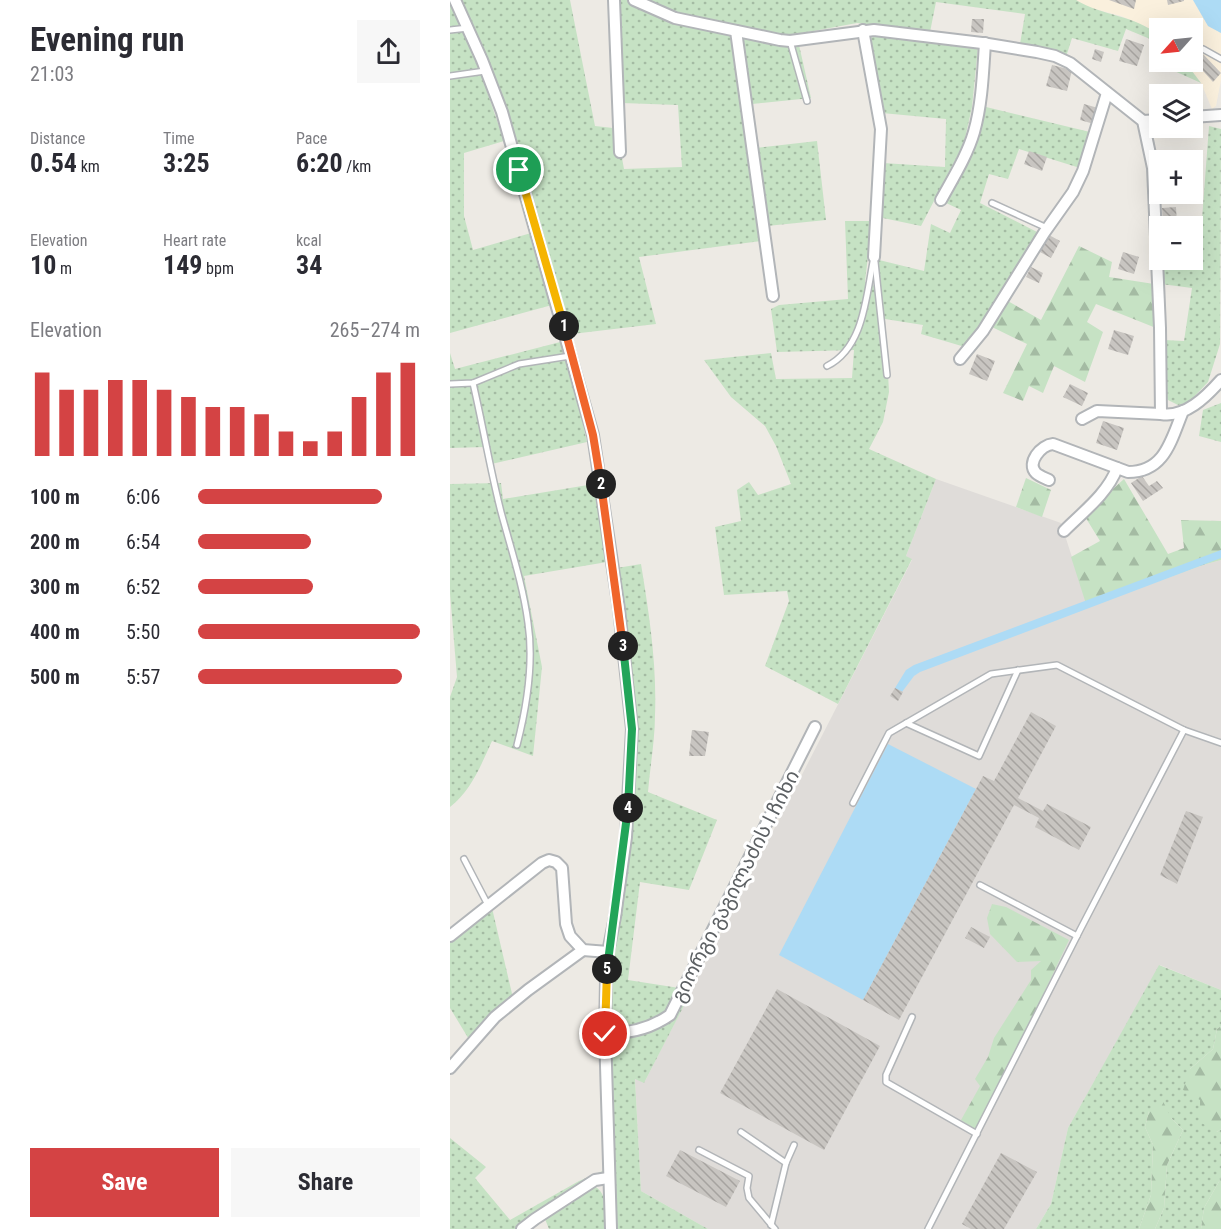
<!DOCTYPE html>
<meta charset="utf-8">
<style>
:root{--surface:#fff;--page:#f7f7f7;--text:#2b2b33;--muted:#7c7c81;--accent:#d44344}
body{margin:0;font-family:"Roboto Condensed","Noto Sans Georgian",sans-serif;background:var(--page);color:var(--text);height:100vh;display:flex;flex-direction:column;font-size:22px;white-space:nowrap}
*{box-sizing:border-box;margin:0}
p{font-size:20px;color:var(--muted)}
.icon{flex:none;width:33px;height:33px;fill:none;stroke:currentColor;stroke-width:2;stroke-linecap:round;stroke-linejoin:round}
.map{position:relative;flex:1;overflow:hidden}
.drawer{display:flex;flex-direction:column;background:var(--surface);width:450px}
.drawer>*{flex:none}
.needle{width:39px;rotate:243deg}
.fabs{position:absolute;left:699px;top:18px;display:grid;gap:12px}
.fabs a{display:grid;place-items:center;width:54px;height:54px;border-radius:0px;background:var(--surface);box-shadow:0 6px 24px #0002;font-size:30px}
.pin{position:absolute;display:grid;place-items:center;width:51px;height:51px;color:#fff;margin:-26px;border:3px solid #fff;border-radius:50%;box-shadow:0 2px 6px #0007}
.km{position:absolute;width:30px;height:30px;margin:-15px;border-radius:50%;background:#222;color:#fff;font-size:16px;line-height:30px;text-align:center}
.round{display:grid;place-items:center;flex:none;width:63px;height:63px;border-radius:0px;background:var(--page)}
.headline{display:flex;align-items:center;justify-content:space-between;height:102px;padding:0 30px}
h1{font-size:33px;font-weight:700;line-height:45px}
.stats{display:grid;grid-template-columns:repeat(3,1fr);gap:9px;height:102px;padding:6px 30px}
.stats div{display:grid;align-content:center}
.stats b{font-size:26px;font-weight:700}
.stats small{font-size:16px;font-weight:400}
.stats p{font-size:16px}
.chart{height:168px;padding:12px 30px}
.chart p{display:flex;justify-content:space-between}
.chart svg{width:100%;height:108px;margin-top:6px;stroke:var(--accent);stroke-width:6}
.primary-button{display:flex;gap:12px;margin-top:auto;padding:12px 30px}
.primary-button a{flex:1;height:69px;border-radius:0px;background:var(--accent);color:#fff;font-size:24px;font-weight:700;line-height:69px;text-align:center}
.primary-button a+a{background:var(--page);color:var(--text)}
ul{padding:0 30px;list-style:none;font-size:20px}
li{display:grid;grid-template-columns:96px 72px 1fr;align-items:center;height:45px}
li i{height:15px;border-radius:8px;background:var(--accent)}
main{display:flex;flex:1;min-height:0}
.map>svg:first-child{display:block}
.commercial{fill:#faf0dd}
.industrial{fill:#dfdcd9}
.grass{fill:url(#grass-dots)}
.forest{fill:url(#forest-firs)}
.water{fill:#addbf5}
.building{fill:url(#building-back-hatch)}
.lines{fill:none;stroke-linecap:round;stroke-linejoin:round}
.lane-casing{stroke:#b2b5b8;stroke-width:8}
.street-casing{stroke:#b2b5b8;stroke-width:14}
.lane{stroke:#fff;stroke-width:5}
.street{stroke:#fff;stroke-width:10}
.split-1-casing{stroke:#fff;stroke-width:12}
.split-2-casing{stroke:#fff;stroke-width:12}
.split-3-casing{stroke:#fff;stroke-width:12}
.split-4-casing{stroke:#fff;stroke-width:12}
.split-5-casing{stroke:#fff;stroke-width:12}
.split-6-casing{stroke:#fff;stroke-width:12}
.split-1{stroke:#f5b400;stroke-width:8}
.split-2{stroke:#f0652b;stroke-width:8}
.split-3{stroke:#f0652b;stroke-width:8}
.split-4{stroke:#22a559;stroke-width:8}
.split-5{stroke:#22a559;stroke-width:8}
.split-6{stroke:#f5b400;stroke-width:8}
.labels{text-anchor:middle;stroke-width:6;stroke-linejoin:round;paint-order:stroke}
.street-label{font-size:20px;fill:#5c6063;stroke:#fff}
</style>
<main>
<section class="drawer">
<div class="headline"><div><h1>Evening run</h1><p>21:03</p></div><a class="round"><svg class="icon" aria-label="share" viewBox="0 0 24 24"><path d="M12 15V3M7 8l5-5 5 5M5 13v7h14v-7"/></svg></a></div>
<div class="stats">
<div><p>Distance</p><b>0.54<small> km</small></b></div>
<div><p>Time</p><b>3:25</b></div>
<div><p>Pace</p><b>6:20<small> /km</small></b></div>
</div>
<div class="stats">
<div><p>Elevation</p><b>10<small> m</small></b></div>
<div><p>Heart rate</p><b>149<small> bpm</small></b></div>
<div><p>kcal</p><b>34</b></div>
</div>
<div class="chart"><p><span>Elevation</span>265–274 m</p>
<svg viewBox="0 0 160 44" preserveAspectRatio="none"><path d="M5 44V10M15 44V17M25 44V17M35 44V13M45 44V13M55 44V17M65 44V20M75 44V24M85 44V24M95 44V27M105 44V34M115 44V38M125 44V34M135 44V20M145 44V10M155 44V6"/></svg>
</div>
<ul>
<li><b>100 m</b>6:06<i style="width:83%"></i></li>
<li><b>200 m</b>6:54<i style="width:51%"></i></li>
<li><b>300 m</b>6:52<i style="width:52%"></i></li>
<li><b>400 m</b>5:50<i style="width:100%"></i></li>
<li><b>500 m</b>5:57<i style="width:92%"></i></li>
</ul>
<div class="primary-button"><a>Save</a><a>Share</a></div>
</section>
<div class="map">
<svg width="771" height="1229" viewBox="0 0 771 1229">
<defs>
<pattern id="grass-dots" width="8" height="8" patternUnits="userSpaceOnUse" patternTransform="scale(1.5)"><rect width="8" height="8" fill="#c6e2c4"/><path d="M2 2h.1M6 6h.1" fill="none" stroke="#a4bba3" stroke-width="1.8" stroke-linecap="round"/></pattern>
<pattern id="forest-firs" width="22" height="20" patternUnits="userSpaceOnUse" patternTransform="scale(1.5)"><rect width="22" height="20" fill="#c6e2c4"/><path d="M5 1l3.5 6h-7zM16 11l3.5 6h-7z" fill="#a4bba3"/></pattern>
<pattern id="building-back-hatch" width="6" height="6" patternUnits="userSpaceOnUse" patternTransform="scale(1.5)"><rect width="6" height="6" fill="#c8c5c1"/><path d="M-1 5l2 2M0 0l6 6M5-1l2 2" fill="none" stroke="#a6a3a0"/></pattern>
</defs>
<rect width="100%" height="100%" fill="#edeae4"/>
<path class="commercial" d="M626,0H743L758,26L771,33V80L766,106L762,109L751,83L735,62H742V28H710L709,36L703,30L671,16L637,7Z"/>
<path class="industrial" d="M486,479L611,523L638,607L753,565L771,560V990L710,965L618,1128L601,1204L586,1229H258L191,1191L185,1078L194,1083L462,560L456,556Z"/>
<g class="grass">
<path d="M9,0H120L145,126L163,128L164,155L172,158L174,169L232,167L228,105L172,103L170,0H179L195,11L217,21L280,33L283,35L311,241L189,257L206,324L122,334L55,112Z"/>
<path d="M192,0H626C652,16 686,15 709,36L710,62H735L751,83L700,60L705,41L676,29L668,51L622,38L616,57L570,44L575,14L486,2L480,32L407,23L358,32L334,35L231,15Z"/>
<path d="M0,3L28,65L54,141L14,153V216L23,250L81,233L102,305L0,333Z"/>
<path d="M427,34L528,47L522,107L514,143L471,226L433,218V163L495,167L496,119L432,113L420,39Z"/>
<path d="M293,36L339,46L349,45L361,98L302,104L291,40Z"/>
<path d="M532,106L640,132L630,168L569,149L558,179L539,174L530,203L589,233L515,347L471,334L473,325L435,319L439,392L433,422L419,449L486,479L456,556L462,559L388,704L315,666L339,601L337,591L274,595L265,527L291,521L287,490L299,482L308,495L341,484L326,446L315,426L281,397L254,360L321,353L326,379L402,378L404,350L327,352L321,309L329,305L398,299L395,221H422L415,282L425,286L429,260L474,271L481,224L500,233L511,210L494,202L523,151Z"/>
<path d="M759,126L771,129L770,344L758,382L739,402L728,405L718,400L714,392V340L734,341L742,288L711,284L710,260H742L743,246H750Z"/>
<path d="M367,141L376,220L317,226L306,148Z"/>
<path d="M114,341L137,442L37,465L35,447L0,448V353L5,369Z"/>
<path d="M771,403V442L749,436L753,410Z"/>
<path d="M51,483L53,499L144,484L157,562L74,576L92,667L83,756L42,741C31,765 21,791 0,807V697L7,677L0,593V484Z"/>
<path d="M191,564C199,613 207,664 205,715C205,740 200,767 198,792L267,820L239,890L190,882L178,980L242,990L194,1083L185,1079L191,1191L258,1229H167C163,1140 156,1050 162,961C165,901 181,841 185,780C190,711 179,636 167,568Z"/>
<path d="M42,908L63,998L20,1041L0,1008V939Z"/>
<path d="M709,965L771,990V1026L767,1029L763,1049L740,1069L751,1100L767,1132L771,1129V1178L754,1208L751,1229H705L714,1208L717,1165L733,1130L721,1118L699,1111L695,1127L703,1145L701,1195L689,1229H586L601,1204L618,1128Z"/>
<path d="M0,1138L36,1167L25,1178L60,1220L129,1181L155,1170L125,1188L67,1229H0Z"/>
<path d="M144,1186C158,1193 157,1215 158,1229H99L95,1219Z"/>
</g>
<g class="forest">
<path d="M629,246L662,262L659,277L704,284L706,328L646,304L637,322L653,332L635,382L604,366L593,393L579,386L573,401L553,393L577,344L542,327L556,300L591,320Z"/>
<path d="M576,478L601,490L592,517L566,507Z"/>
<path d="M674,479L718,554L734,548L731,520L771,521V560L753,565L637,607L621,557L650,541L634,515Z"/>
<path d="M542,904L556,907L619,940L528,1132L511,1120L530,1086L525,1079L538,1057L544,1038L581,980V970L591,961L567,962L540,934L537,918Z"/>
<path d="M771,1026V1129L767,1132L750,1122V1100L733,1090L740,1069L763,1049L767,1029Z"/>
<path d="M712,1099L721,1118L733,1130L717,1165L714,1208L705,1229H689L701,1195L703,1145L695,1127L699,1111Z"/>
<path d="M771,1178V1229H751L754,1208Z"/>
</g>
<g class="water">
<path d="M743,0H771V33L758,26Z"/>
<path d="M771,550V558L470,672L464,676L452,692L445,688L456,670L464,665Z"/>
<path d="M438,744L526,789L413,1000L329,955Z"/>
</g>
<g class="building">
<path d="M659,0H686L684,9Z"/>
<path d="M717,0H734V1L718,5Z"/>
<path d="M522,19H534L533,33L521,32Z"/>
<path d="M676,39L694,45L687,66L669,61Z"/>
<path d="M645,49L654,52L651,62L642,59Z"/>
<path d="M752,53L771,73L763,82L744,61Z"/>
<path d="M602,65L622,70L617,91L596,86Z"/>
<path d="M634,104L648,108L644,124L630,120Z"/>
<path d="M579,151L597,157L592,171L574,164Z"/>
<path d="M717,194H736L737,197L717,198Z"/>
<path d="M726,207L727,226H713L712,208Z"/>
<path d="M599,235L610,241L601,258L590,252Z"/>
<path d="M673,252L689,257L684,274L668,269Z"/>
<path d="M581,267L593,273L589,283L576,277Z"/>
<path d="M664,330L684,336L678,355L658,349Z"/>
<path d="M527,354L545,361L537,381L519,374Z"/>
<path d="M620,384L638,393L632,406L613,397Z"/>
<path d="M653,421L674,428L667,450L646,443Z"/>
<path d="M692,476L699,486L707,481L713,488L693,501L681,483Z"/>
<path d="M445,688L453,692L448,701L440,696Z"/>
<path d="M581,712L606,726L568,798L593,811L597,804L641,827L629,850L585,827L589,818L564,805L449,1020L413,1000L533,776L544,781Z"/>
<path d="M242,730L259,732L255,756H239Z"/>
<path d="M736,811L753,817L727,884L710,875Z"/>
<path d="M521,927L540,937L534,948L515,938Z"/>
<path d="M327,989L430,1046L374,1150L270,1093Z"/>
<path d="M230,1150L290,1181L276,1207L216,1176Z"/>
<path d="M551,1153L587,1172L554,1229H521L512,1224Z"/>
</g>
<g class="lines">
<g class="lane-casing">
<g id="lane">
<path d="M0,30L18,28"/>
<path d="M340,41L357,101"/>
<path d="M753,49L771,59"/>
<path d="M0,76L35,71"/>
<path d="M542,203L597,228"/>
<path d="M425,262L437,375"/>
<path d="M377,366C415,347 416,294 424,257"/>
<path d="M23,383C33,426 40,469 51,512C61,549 73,585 78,623C84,663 77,706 67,745"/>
<path d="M0,384L23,383L69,364L120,356"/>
<path d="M456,723L529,756L568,670"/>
<path d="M403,803L439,733L541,674L607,665L734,730L771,743"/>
<path d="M14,859L38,905"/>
<path d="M530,885L627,936"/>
<path d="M462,1017L436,1075V1082L527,1134"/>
<path d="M291,1132L336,1163L321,1225"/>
<path d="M249,1150L299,1176L297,1188L299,1198L325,1229"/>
<path d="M336,1163L344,1145"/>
<path d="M478,1229L630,930L734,730"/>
</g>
</g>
<g class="street-casing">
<g id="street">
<path d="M5,0L32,60L52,112L143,435L169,609L182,729L176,837L165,917L158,952L156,981L155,1033L161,1229"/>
<path d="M164,0L170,152"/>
<path d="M184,0L225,18L330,40L340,41L424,30L532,43L587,52L605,56L620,63L693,121L703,168L710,328L711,414C735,418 756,397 771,380"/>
<path d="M413,30L431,129L424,257"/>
<path d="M286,31L323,296"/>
<path d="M742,117L771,115"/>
<path d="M693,121L710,120"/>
<path d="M491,200C503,178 517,156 524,132C532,104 533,73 535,43"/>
<path d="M510,359L533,331L594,233L623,192L633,171L657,93"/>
<path d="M632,419L647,411L711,414"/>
<path d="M599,480C595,478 589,476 586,473C576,463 591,445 603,444L678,472C715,472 721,440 733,411"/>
<path d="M614,531C633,512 658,493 667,468"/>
<path d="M0,936L92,863L99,860L106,862L112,868L116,924L120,936L133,950L158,952"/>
<path d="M155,1033C178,1034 200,1029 220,1015L365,727"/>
<path d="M0,1068L45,1017L78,990L133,950"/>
<path d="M72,1229L85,1219L145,1180L158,1178"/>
</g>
</g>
<use href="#lane" class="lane"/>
<use href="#street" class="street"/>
</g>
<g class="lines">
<g class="split-1-casing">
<path id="split-1" d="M69,170L114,326"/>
</g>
<g class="split-2-casing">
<path id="split-2" d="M114,326L143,435L151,484"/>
</g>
<g class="split-3-casing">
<path id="split-3" d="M151,484L173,646"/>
</g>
<g class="split-4-casing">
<path id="split-4" d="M173,646L182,729L178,808"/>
</g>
<g class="split-5-casing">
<path id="split-5" d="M157,969L178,808"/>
</g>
<g class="split-6-casing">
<path id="split-6" d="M155,1034L157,969"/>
</g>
<use href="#split-1" class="split-1"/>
<use href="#split-2" class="split-2"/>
<use href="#split-3" class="split-3"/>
<use href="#split-4" class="split-4"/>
<use href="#split-5" class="split-5"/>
<use href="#split-6" class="split-6"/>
</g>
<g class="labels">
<g class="street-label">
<text transform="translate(285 886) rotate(-63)" y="7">გიორგი გაგილაძის I ჩიხი</text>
</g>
</g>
</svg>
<div class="fabs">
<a><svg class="needle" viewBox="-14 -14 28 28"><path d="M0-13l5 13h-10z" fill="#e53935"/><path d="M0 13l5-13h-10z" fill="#7c7c81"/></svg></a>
<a><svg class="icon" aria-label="layers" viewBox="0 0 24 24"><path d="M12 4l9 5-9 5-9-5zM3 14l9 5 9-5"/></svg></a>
<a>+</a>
<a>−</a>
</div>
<div class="pin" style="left:69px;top:170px;background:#1e9e55"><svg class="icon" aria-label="arrive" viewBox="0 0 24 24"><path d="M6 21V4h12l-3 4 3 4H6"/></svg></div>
<div class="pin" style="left:155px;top:1034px;background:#d93025"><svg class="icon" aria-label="check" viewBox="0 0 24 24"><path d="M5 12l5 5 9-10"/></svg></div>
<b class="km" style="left:114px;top:326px">1</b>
<b class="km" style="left:151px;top:484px">2</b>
<b class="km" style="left:173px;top:646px">3</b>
<b class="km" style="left:178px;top:808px">4</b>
<b class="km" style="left:157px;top:969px">5</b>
</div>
</main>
